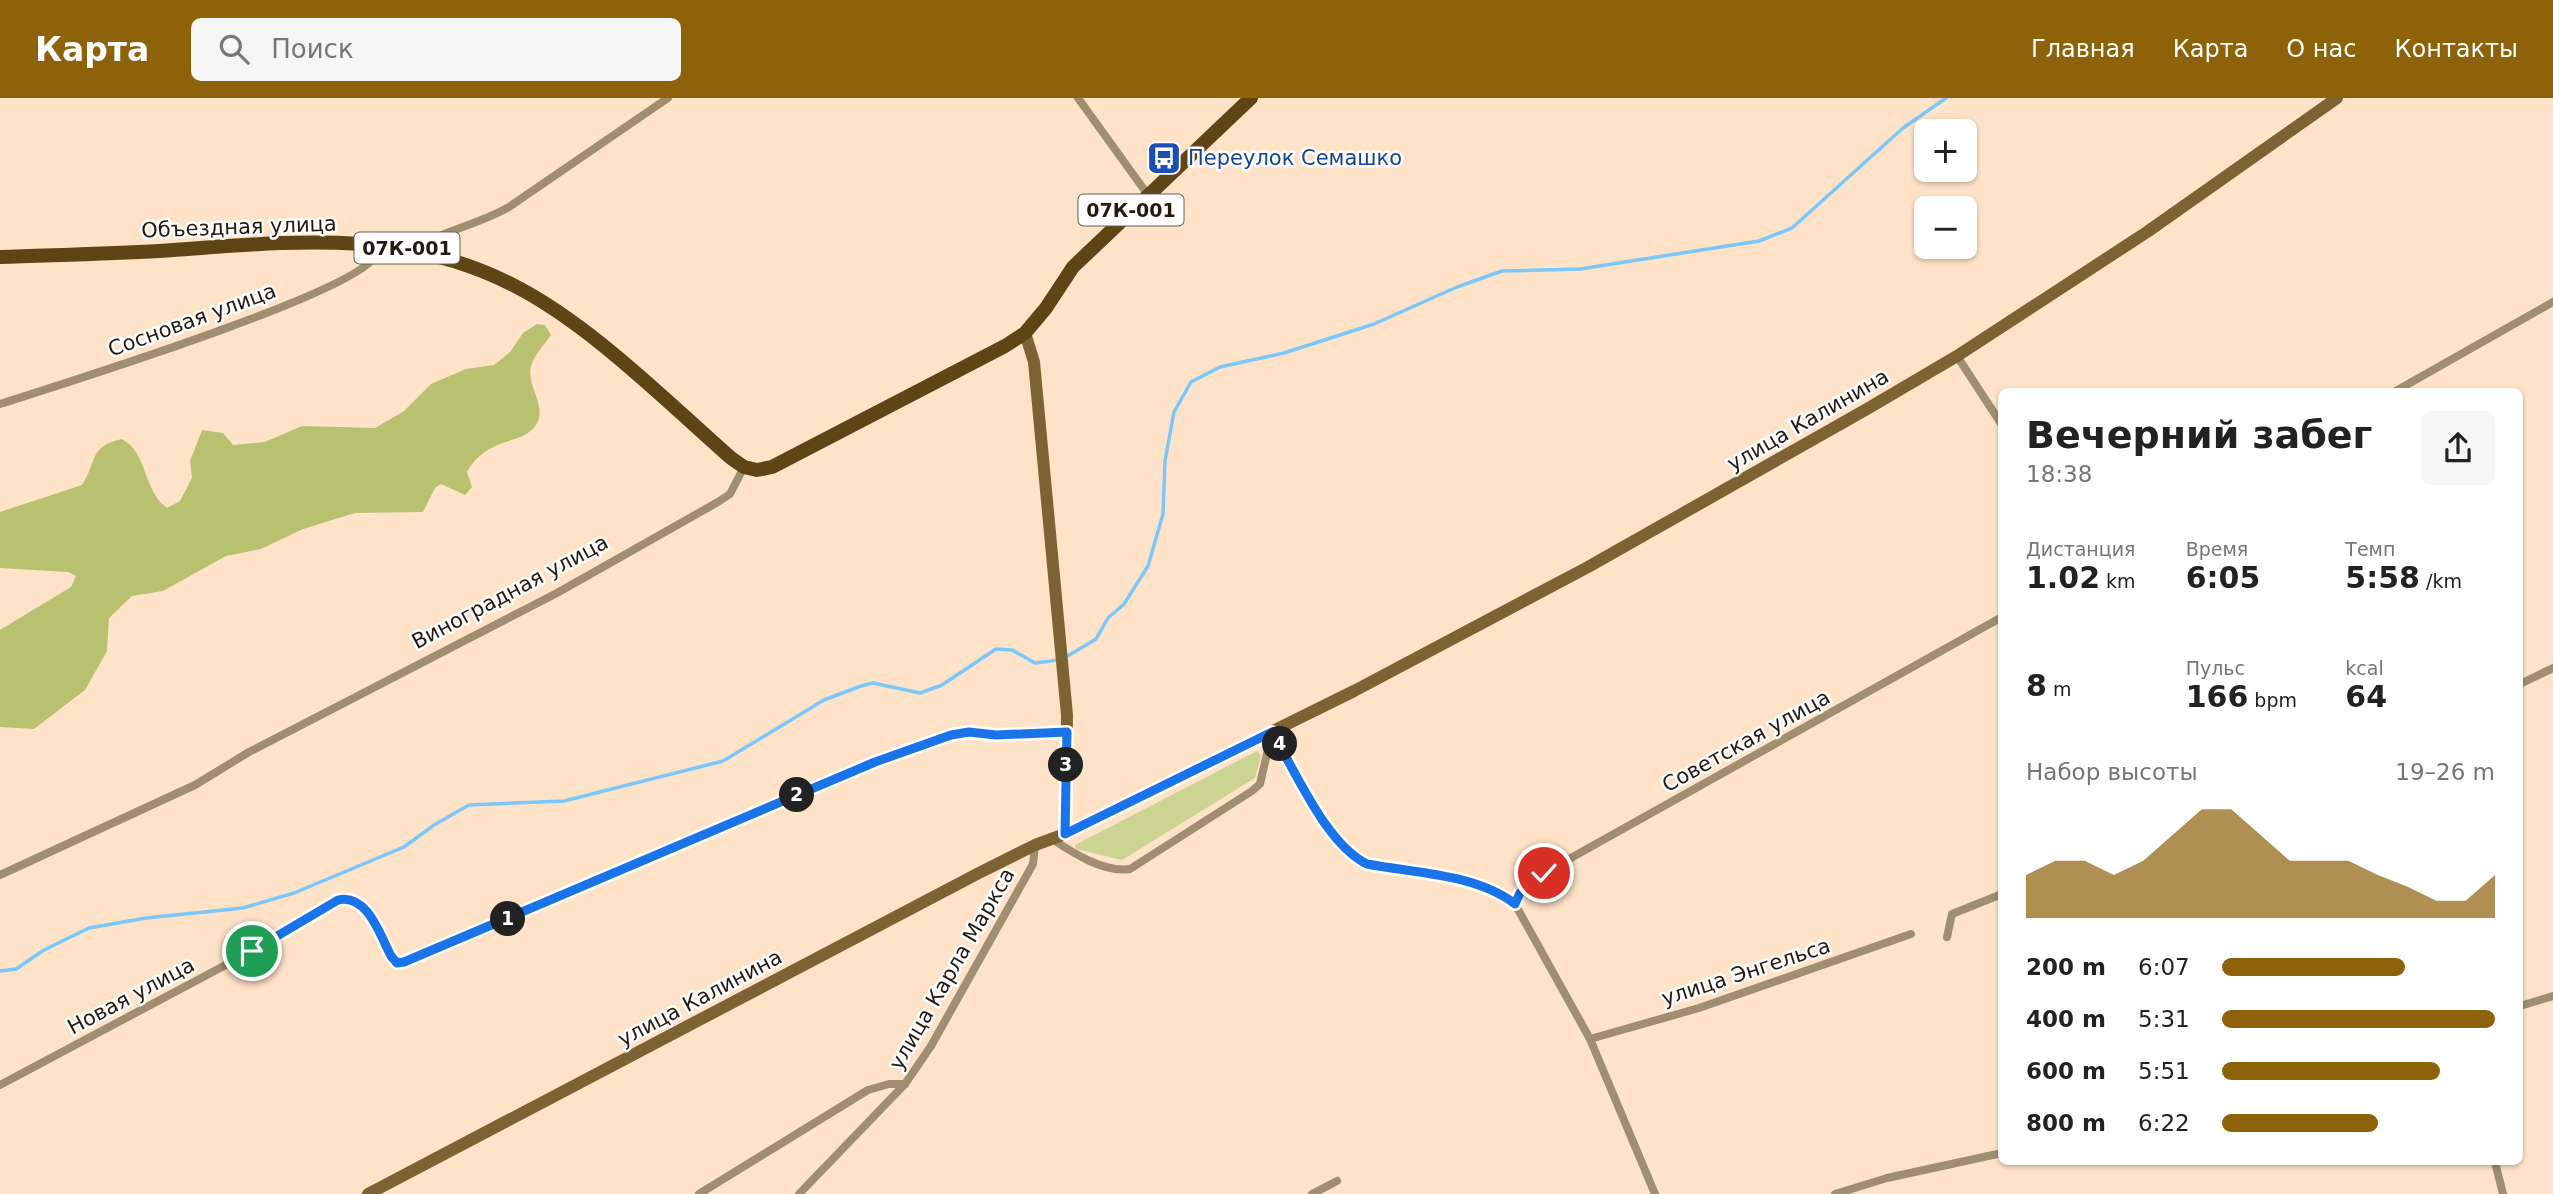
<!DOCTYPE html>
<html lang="ru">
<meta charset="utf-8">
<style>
:root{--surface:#fff;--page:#f6f6f6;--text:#222;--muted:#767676;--accent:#8e6209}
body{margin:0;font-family:"DejaVu Sans",sans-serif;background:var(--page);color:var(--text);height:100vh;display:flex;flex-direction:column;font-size:26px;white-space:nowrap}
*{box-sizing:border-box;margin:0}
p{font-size:23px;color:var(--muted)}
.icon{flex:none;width:38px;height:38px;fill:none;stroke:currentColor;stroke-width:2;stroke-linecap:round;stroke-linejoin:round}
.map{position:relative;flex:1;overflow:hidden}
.panel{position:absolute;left:1998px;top:290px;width:525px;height:777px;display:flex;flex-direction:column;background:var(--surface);border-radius:10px;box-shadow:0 2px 5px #0004}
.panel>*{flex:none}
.fabs{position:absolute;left:1914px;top:21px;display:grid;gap:14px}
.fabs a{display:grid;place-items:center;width:63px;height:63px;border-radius:10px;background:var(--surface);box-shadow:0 2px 5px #0004;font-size:35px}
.pin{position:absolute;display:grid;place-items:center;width:60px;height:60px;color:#fff;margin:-30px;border:4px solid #fff;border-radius:50%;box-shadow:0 2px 7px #0007}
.km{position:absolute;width:35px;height:35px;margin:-18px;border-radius:50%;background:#222;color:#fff;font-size:19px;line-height:35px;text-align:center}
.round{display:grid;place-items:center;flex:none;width:74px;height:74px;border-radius:10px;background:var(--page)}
.overview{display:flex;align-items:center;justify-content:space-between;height:119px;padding:0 28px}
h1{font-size:38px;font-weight:700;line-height:52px}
.figures{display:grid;grid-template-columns:repeat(3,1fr);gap:10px;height:119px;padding:7px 28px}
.figures div{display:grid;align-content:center}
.figures b{font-size:30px;font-weight:700}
.figures small{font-size:19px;font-weight:400}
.figures p{font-size:19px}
.chart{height:196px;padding:14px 28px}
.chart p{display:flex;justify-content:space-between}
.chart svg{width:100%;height:126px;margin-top:7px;fill:var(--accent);opacity:.7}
ul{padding:0 28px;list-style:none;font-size:23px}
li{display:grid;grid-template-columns:112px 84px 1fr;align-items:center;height:52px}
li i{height:18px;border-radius:9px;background:var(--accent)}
header{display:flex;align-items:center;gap:42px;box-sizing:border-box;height:98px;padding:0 35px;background:var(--accent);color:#fff}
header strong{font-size:33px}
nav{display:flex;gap:38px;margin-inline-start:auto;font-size:24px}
.search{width:490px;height:63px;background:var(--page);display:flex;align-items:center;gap:18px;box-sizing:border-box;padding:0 24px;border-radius:10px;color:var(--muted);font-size:26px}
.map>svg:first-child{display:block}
.green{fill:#cbd490}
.forest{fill:#b7c170}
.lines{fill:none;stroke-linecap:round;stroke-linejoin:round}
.stream{stroke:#7bc7fb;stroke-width:3.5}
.street{stroke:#a08e70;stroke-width:8}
.secondary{stroke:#7d6234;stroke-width:12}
.primary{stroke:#5e4516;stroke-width:14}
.route-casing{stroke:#fff;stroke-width:14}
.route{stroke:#1a73e8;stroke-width:9}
.labels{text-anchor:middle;stroke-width:5;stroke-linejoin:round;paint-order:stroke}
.shield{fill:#fff;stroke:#655f58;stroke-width:2}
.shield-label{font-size:19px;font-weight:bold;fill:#231a10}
.transit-label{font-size:21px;fill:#164399;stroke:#fff;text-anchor:start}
.street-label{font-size:21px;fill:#231a10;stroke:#fff}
</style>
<header>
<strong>Карта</strong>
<div class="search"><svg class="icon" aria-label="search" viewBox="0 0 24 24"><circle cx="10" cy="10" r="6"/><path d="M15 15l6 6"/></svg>Поиск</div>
<nav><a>Главная</a><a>Карта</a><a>О нас</a><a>Контакты</a></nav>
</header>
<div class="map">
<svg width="2553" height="1096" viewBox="0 0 2553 1096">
<rect width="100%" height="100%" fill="#ffe3c8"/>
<path class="green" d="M1257,653L1261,658L1255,680L1122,762L1076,751L1075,747Z"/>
<path class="forest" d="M537,226L545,227L551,237C544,248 534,256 531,269C526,287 548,309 536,327C522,348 488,337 467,374L472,389L465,397L441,386L435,390L423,414L355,415L303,431L261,451L226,458L163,493L132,498L109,520L107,553L85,592L34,631L0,629V532L71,489L76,478L68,474L0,470V414L82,387C98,362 88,349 122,341C148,355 143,393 167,410L180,403L192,380L190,363L202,332L223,335L233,347L265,344L302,328L375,330L404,313L431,286L466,271L494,267L510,254L523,235Z"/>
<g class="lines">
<g class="stream">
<path d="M1066,559L1096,541L1108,520L1124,506L1148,468L1163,416L1165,363L1174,314L1191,284L1220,269L1284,255L1374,226L1457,189L1502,173L1580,171L1759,143L1792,130L1903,30L1946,0"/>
<path d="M0,873L16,871L44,852L89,830L146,820L243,810L294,795L404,749L434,727L469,707L564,703L723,663L824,602L861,588L873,585L920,595L942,587L996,551L1012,552L1035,565L1058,562"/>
</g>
<g class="street">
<path d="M1078,0L1148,97"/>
<path d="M413,151C444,132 478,127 509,109L668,0"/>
<path d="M1957,258L2002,327"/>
<path d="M2394,294L2553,204"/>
<path d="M0,306C56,288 353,196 374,159L372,146"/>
<path d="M2520,586L2553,570"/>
<path d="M1272,634C1296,674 1326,745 1367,766L1482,788L1515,806L1590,941L1655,1096"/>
<path d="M1052,741C1073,755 1104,775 1130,771L1252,693L1260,686L1272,634"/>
<path d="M0,777L195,687L249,654L557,495L718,404L730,396L744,369"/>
<path d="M1515,806L1520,795L1544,775L2002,519"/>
<path d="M1947,839L1952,816L2002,796"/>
<path d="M2520,908L2553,898"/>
<path d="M1590,941L1699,910L1911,836"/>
<path d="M0,987L252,853L338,801H356L364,809L391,858L397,865H404L875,664L951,637L969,634L996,637L1067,634"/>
<path d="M2495,1064L2503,1096"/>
<path d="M699,1096L868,992L889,986H905"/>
<path d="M799,1096L905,986L931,948L1033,766L1035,747"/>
<path d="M1312,1096L1337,1083"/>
<path d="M1835,1096L1887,1080L2002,1055"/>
</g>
<g class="secondary">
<path d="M1025,235L1034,264L1067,617L1065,736"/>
<path d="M368,1096L977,776L1035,747L1065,736L1354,593L1588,469L1867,311L1957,258L2147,134L2337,0"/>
</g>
<path class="primary" d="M0,159C53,157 106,156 159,153C282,145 396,128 511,186C589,225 665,302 731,360L744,369L757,372L772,369L1005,248L1025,235L1046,210L1073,169L1251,0"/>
</g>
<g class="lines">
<g class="route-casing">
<path id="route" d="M252,853L338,802C367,795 380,837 391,858L397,865L404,864L875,664L951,637L969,634L996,637L1067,634L1065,736L1272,634C1296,674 1326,746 1367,766C1415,775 1476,776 1515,806L1520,795L1544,775"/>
</g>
<use href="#route" class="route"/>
</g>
<defs>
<g id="bus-square" transform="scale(1.75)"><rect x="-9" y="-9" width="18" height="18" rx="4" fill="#1a4fb4" stroke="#fff"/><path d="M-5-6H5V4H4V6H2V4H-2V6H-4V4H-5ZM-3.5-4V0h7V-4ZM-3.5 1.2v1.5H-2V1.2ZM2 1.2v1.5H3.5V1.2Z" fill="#fff"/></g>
</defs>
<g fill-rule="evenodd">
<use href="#bus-square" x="1164" y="60"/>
</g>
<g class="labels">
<g class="shield">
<rect x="1078.5" y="96.5" width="105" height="31" rx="5"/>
<rect x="354.5" y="134.5" width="105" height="31" rx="5"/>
</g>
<g class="shield-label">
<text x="1131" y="119">07К-001</text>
<text x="407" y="157">07К-001</text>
</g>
<g class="transit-label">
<text x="1188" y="67">Переулок Семашко</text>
</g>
<g class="street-label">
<text transform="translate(239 129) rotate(-2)" y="7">Объездная улица</text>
<text transform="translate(192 222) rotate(-20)" y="7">Сосновая улица</text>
<text transform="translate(1808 322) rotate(-30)" y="7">улица Калинина</text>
<text transform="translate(510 494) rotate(-28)" y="7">Виноградная улица</text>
<text transform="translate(1746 643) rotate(-29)" y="7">Советская улица</text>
<text transform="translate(952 871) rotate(-60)" y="7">улица Карла Маркса</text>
<text transform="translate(1746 874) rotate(-18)" y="7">улица Энгельса</text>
<text transform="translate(131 898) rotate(-28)" y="7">Новая улица</text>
<text transform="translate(700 900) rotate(-28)" y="7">улица Калинина</text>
</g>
</g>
</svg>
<div class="fabs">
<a>+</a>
<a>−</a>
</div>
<div class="pin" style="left:252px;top:853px;background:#1e9e55"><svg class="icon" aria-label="arrive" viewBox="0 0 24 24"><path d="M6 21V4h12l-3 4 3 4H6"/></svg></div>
<div class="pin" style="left:1544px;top:775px;background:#d93025"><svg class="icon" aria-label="check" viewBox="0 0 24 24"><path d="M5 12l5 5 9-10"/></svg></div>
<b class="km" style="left:508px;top:821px">1</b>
<b class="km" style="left:797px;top:697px">2</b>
<b class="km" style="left:1066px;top:667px">3</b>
<b class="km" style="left:1280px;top:646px">4</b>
<section class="panel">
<div class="overview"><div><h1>Вечерний забег</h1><p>18:38</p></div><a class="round"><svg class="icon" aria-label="share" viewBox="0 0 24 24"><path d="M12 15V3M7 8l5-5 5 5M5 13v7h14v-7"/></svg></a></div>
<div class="figures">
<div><p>Дистанция</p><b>1.02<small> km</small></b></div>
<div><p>Время</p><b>6:05</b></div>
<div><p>Темп</p><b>5:58<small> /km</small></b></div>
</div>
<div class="figures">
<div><b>8<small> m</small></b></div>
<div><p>Пульс</p><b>166<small> bpm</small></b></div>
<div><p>kcal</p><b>64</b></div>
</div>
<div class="chart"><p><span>Набор высоты</span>19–26 m</p>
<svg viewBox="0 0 160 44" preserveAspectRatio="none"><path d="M0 44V29L10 24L20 24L30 29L40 24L50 15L60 6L70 6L80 15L90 24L100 24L110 24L120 29L130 33L140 38L150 38L160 29V44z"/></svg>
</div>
<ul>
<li><b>200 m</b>6:07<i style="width:67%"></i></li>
<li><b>400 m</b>5:31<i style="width:100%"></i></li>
<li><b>600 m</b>5:51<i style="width:80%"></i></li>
<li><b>800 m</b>6:22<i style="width:57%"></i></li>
</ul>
</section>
</div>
